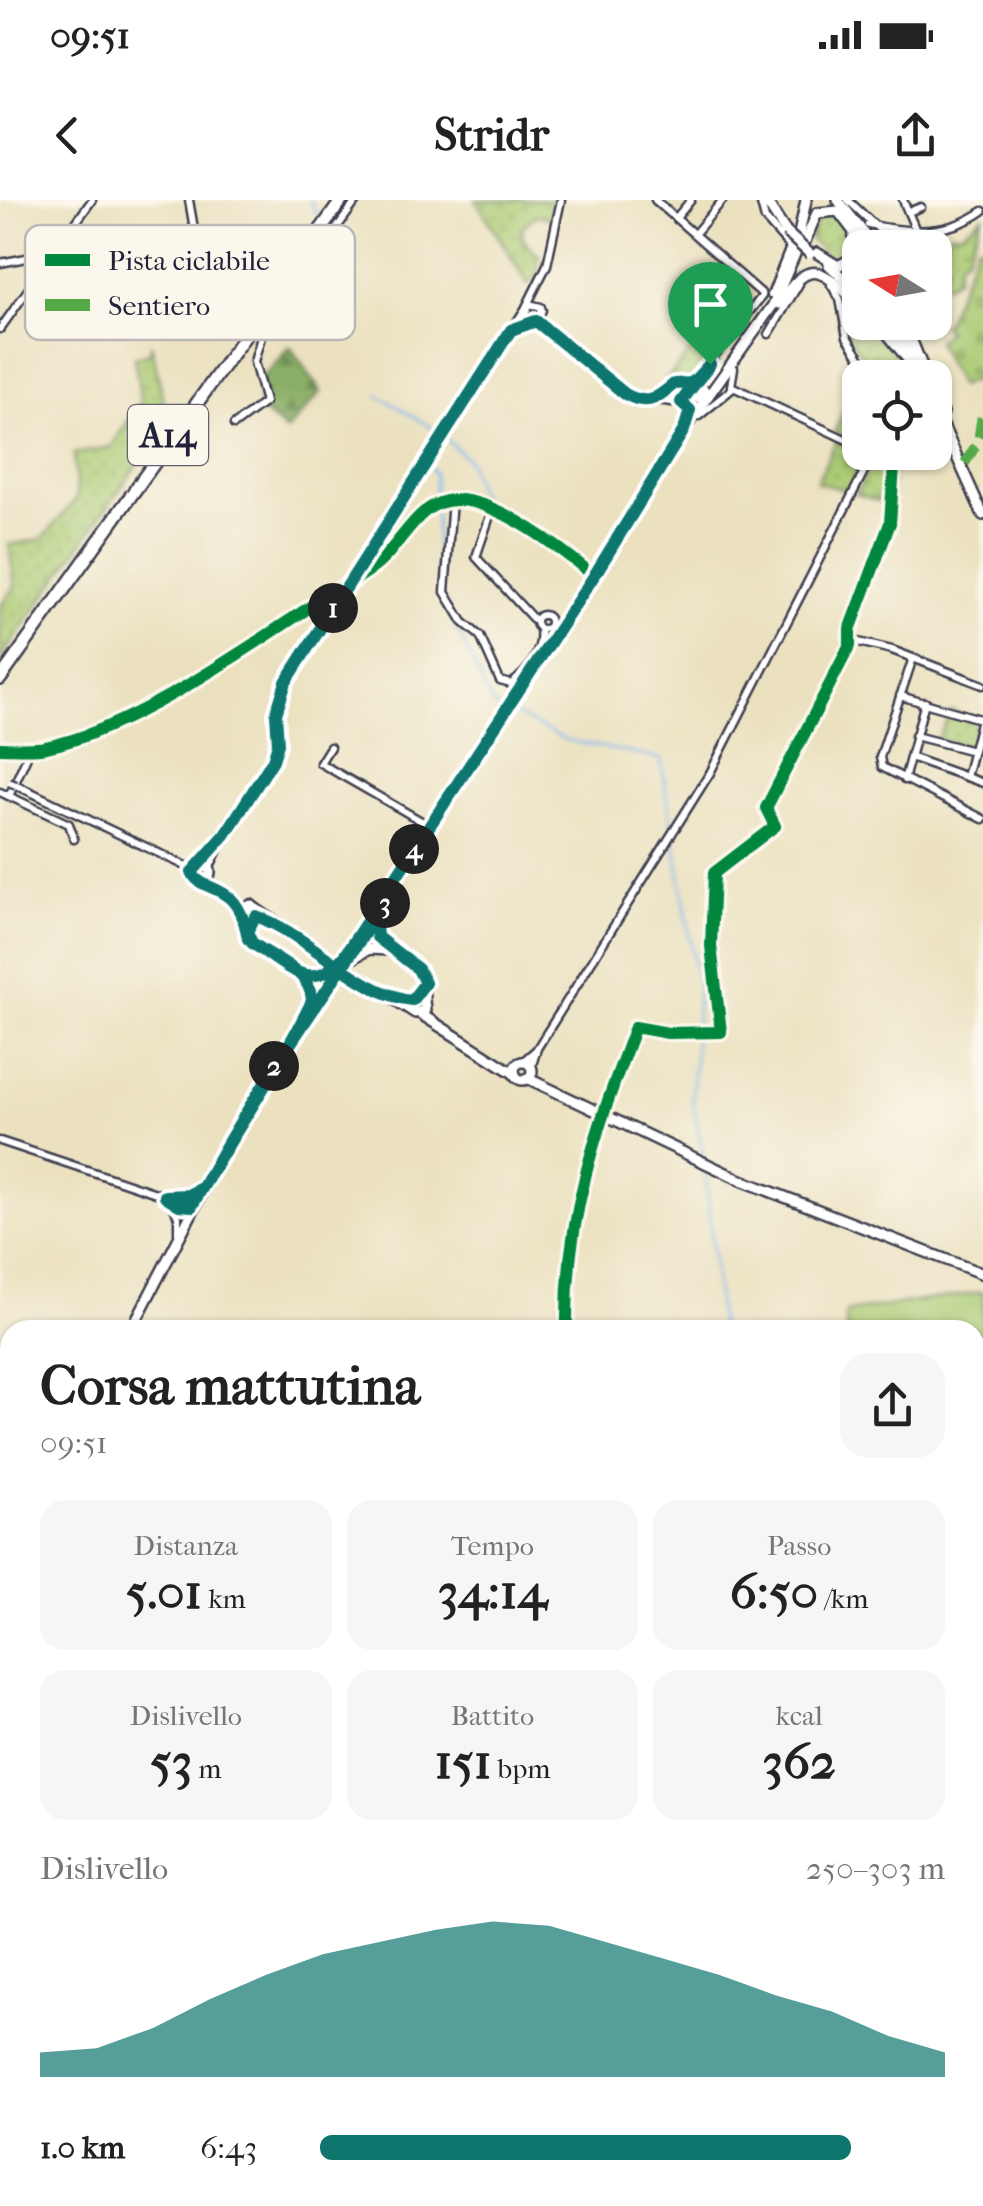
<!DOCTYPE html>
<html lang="it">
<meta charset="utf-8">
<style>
:root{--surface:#fff;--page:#f6f6f6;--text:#222;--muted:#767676;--accent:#0f766e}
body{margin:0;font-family:"IM FELL French Canon",serif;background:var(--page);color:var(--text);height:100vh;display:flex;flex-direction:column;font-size:38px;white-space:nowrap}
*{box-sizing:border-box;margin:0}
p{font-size:32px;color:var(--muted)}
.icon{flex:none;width:55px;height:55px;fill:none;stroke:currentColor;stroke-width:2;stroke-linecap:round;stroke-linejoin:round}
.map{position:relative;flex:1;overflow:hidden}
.panel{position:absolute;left:0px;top:1120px;width:985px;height:888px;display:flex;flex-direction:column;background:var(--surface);border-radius:30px 30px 0 0;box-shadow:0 2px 8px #0004}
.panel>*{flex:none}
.needle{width:65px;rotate:281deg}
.fabs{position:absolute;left:842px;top:30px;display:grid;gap:20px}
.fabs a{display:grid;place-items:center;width:110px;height:110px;border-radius:20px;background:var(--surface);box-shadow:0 2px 8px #0004;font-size:50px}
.pin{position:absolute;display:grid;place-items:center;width:85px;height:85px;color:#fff;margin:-102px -42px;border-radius:50% 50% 50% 0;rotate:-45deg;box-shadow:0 0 10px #0007}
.pin .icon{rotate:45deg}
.km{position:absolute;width:50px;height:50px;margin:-25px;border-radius:50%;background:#222;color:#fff;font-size:28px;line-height:50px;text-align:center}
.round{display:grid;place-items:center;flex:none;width:105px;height:105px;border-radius:30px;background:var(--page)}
.head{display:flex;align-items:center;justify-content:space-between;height:170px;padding:0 40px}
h1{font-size:55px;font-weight:700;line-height:75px}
.metrics{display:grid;grid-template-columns:repeat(3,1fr);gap:15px;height:170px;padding:10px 40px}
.metrics div{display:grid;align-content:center;border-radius:25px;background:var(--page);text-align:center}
.metrics b{font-size:50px;font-weight:700}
.metrics small{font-size:28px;font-weight:400}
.metrics p{font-size:28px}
.chart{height:280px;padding:20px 40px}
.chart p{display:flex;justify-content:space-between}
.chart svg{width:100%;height:180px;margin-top:10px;fill:var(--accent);opacity:.7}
ul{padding:0 40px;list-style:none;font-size:32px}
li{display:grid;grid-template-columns:160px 120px 1fr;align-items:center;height:75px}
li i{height:25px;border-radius:12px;background:var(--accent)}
.status{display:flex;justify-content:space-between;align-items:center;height:70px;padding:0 50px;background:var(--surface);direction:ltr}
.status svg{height:28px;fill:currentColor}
header{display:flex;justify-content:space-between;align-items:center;height:130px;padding:0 40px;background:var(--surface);font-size:45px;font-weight:700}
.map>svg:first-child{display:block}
.grass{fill:url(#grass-dots);stroke:#667657;stroke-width:2.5}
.forest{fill:url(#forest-firs);stroke:#556850;stroke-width:2.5}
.cemetery{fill:url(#cemetery-stones);stroke:#667657;stroke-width:2.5}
.park{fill:#abcb73;stroke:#667657;stroke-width:2.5}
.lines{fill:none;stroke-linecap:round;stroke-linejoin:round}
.stream{stroke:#79b5eb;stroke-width:2.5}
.minor-casing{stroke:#403f4f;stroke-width:11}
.major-casing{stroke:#403f4f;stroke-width:14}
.highway-casing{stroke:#403f4f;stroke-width:16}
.minor{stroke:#fff;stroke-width:6}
.major{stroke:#fff;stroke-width:9}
.highway{stroke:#fff;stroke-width:11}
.minor-bridge-casing{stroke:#403f4f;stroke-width:11;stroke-linecap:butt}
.major-bridge-casing{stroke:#403f4f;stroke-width:14;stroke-linecap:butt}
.minor-bridge{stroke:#fff;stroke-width:6}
.major-bridge{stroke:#fff;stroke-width:9}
.quiet{stroke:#53aa46;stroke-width:10;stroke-dasharray:20 10;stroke-linecap:butt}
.cycleway-casing{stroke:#fbf7ec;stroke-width:19}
.cycleway{stroke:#00873e;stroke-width:12}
.route-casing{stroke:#fff;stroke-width:20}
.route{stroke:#0f766e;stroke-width:12}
.labels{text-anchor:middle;stroke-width:9;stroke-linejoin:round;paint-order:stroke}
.shield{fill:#fbf7ec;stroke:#636270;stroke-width:2.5}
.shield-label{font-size:35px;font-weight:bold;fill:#22223b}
.key{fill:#fbf7ec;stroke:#bab7b7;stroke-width:2.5}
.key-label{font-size:28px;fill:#22223b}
</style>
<div class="status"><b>09:51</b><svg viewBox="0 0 49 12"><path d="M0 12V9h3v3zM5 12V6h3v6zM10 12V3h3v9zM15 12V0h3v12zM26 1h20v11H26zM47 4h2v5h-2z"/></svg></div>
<header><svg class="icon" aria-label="back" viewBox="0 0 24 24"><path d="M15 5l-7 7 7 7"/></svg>Stridr<svg class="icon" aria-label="share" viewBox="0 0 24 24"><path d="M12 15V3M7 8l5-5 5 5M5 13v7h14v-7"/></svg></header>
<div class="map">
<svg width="983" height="2006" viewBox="0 0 983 2006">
<defs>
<pattern id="grass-dots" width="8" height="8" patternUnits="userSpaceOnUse" patternTransform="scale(2.5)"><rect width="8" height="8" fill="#abcb73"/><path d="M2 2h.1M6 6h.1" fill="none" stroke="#93ae64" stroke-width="1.8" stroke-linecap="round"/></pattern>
<pattern id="forest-firs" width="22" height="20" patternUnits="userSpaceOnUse" patternTransform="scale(2.5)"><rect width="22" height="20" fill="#88af65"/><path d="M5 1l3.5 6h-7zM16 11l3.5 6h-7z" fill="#6f8e54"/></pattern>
<pattern id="cemetery-stones" width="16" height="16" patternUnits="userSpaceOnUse" patternTransform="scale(2.5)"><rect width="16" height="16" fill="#abcb73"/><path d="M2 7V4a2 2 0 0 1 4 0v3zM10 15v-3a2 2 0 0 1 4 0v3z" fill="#93ae64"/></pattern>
</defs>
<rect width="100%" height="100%" fill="#fbf7ec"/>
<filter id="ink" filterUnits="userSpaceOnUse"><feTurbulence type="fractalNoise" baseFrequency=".01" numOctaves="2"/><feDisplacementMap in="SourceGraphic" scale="20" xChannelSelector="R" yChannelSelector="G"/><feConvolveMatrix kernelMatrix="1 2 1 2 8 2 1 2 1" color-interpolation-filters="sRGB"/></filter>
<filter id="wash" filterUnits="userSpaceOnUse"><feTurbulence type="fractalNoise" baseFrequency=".0048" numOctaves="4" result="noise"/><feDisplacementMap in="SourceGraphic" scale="40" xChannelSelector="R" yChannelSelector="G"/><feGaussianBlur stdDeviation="2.25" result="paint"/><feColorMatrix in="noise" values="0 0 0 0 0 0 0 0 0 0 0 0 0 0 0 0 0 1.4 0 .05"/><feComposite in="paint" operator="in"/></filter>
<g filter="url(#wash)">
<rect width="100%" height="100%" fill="#ebe1bf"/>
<g class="grass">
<path d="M476,0H556L552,18L536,15L521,28L522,40L539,55L538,78L528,84Z"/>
<path d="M819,14H840L853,40L848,59L832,61L810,39Z"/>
<path d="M983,16L967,56L959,62L957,77L947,85L939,83L948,64L938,59L950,32L962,33Z"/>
<path d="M837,89L860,108V122L875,123L911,170L910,177H876L848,135Z"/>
<path d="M700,139L718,147L691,181L669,184L666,181Z"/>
<path d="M151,144L168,221L0,460V405L15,387L9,345L42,339L77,298L74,254L111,247L141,202L134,157L150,153Z"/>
<path d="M864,169L870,177L860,178V242L834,232Z"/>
<path d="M836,241L853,249L861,261L850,292L817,282Z"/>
<path d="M877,253H893L891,304L856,294Z"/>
<path d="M952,511L977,520L971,546L937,540Z"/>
</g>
<path class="forest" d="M290,147L321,192L287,231L260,209V180Z"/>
<path class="cemetery" d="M978,45L983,47V184L974,180L959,186L937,142L948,130L943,127Z"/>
<path class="park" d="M983,1092V1218H975V1130H846V1112Z"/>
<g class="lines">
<g class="stream">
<path d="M310,0L318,16"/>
<path d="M332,45L337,62"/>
<path d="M378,195L441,233"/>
<path d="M447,240L468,260L481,301"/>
<path d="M428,266L435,273V301"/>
<path d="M435,309L439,392L493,505L501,509"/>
<path d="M515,515L566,540L661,559L672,628"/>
<path d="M674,639L698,787L692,900L704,959"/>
<path d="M705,967L720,1130"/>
</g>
</g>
</g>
<g filter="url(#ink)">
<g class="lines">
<g class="minor-casing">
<g id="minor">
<path d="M655,0L761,93"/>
<path d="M760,0L765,19L790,47L771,95"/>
<path d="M848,0L887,37"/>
<path d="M903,0L916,31"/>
<path d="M908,12L921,7"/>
<path d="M676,18L691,0"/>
<path d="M868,24C908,33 947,36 983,11"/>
<path d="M697,31L723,0"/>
<path d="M896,38L910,33"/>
<path d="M0,63L53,53"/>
<path d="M831,85L840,99L847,137L874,178"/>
<path d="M526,107L547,65L561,0"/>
<path d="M541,107L529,104L525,115L536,121L542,110"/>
<path d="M536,121L628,196L679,203L687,196L684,186"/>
<path d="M184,126C205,125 228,132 240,111L198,52L189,0"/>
<path d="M0,129L92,0"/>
<path d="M769,134L799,84"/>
<path d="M734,168L731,186L860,246"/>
<path d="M659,199L672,185L695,180L762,96"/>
<path d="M699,216L732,189"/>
<path d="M234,225L265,202L254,162L263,130L357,0"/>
<path d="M851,245L862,256L863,272"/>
<path d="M452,300L445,392L463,422L480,436L500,481L511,484C529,471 543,451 540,429"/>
<path d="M492,310L476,357L535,421"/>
<circle cx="543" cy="422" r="7"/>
<path d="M850,440L892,450L983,485"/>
<path d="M912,461L880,557L882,567L983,619"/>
<path d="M900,496L980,519L983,524"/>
<path d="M915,536L973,551"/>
<path d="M330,547L320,563L430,626"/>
<path d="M0,548C14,548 31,550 46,547C128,531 242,452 313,405C332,392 354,382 371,369C402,348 415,300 456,300C497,299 564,351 594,376"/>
<path d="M910,557L983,583"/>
<path d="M966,577L980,523"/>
<path d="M904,580L925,502"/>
<path d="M16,585L192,669"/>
<path d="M0,592L69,624L74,639"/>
<path d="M9,596L29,552L34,551"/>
<path d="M202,663L273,559C282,533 274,508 286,482L525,109"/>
<path d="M209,669L218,650"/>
<path d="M522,862L536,850L710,573L874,252"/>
<path d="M531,868L536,852"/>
<path d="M0,941L165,996L187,995L203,987"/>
<path d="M171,1001L178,1017V1033"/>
<path d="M567,1130C565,1017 596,930 635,827L668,833L721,832L711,746L714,673L775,626L766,608L850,445V430L890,323L895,252"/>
<path d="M975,1381L983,1365"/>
<path d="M243,1998L257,2006"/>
<path d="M470,2006L479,1998"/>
</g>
</g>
<g class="major-casing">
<g id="major">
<path d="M765,0L786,32"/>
<path d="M838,0L870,41L877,42L882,36"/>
<path d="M803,46L817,13L838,11L854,32L853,58L838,66L817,53"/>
<path d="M887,48L892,40"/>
<path d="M829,65L860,94"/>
<path d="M779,104C812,53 822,72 860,105"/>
<path d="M878,122L921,176"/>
<path d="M889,122L918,163"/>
<path d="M904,122L927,178"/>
<path d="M687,192L697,198L704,190"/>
<path d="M935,196L943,213"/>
<path d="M681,202L689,208L688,219"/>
<path d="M935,208L983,315"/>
<circle cx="201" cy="672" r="9"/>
<path d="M201,681L233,699L243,711"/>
<path d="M386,701L376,734L383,744L423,775L424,800"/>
<path d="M256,709L329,757"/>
<path d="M243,714L252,743C275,758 306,788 333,770"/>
<path d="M253,719L244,716V709L251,705L257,710"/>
<path d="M346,762L369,749L389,750"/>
<path d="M352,772L415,813L425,810L424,800"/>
<path d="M301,775L312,792L310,806"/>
<path d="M419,813L515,874"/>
<circle cx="523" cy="871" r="9"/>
<path d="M527,878L741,980L983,1074"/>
<path d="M131,1130L245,911L594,376L684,230L773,105L795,54L806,0"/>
<path d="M0,1386L10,1367"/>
</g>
</g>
<g class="highway-casing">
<path id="highway" d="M0,479L342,0"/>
</g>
<use href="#minor" class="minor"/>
<use href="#major" class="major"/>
<use href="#highway" class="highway"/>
<g class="minor-bridge-casing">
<path id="minor-bridge" d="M11,583L16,585"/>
</g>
<g class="major-bridge-casing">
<g id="major-bridge">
<path d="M786,32L810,54"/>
<path d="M329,757L352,772"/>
</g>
</g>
<use href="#minor-bridge" class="minor-bridge"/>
<use href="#major-bridge" class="major-bridge"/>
<path class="quiet" d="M965,263L978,242L983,208"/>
<g class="cycleway-casing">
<g id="cycleway">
<path d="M0,548C14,548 31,550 46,547C128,531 242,452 313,405C332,392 354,382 371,369C402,348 415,300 456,300C497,299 564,351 594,376"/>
<path d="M567,1130C565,1017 596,930 635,827L668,833L721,832L711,746L714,673L775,626L766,608L850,445V430L890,323L895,252"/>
</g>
</g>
<use href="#cycleway" class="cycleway"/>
</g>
</g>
<g class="lines" filter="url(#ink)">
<g class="route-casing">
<path id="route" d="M710,164L692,183L674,184C657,198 648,207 625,194L536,121L511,130L286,482L276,514L278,544L273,560L225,635L192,672C202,696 238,677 248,739C269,759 311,767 312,801C278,871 230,938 192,1006L179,1005L165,996L188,995L203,987C256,888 325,795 386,701L376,723L377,737L418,769L425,783L412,800C361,795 307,734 256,716L247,731L252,743C286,765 312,796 344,756L594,376L684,230L690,210L681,202L710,164"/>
</g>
<use href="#route" class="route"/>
</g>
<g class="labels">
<rect class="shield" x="128" y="205" width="80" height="60" rx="8"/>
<g class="shield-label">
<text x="168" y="247">A14</text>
</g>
</g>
<rect x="25" y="25" width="330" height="115" rx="15" class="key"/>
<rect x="45" y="54" width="45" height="12" fill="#00873e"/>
<rect x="45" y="99" width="45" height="12" fill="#53aa46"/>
<g class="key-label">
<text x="108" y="70">Pista ciclabile</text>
<text x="108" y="115">Sentiero</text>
</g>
</svg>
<div class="fabs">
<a><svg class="needle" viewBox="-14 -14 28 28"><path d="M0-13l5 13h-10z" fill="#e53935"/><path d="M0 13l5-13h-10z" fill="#767676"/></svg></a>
<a><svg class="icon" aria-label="locate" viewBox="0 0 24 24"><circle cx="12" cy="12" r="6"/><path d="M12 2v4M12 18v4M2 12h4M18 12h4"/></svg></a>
</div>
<div class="pin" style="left:710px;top:164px;background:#1e9e55"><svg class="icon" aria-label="arrive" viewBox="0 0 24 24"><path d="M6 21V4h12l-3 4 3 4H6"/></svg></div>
<b class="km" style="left:333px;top:408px">1</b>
<b class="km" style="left:274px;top:866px">2</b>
<b class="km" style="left:385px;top:703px">3</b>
<b class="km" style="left:414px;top:649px">4</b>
<section class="panel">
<div class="head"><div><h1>Corsa mattutina</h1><p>09:51</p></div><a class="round"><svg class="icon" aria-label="share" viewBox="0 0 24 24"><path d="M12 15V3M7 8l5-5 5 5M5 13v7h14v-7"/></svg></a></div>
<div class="metrics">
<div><p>Distanza</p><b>5.01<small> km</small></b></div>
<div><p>Tempo</p><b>34:14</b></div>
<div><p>Passo</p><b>6:50<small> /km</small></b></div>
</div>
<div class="metrics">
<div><p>Dislivello</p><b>53<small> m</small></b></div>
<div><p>Battito</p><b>151<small> bpm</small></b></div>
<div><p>kcal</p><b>362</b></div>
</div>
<div class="chart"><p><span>Dislivello</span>250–303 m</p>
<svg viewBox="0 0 160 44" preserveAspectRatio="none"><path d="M0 44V38L10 37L20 32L30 25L40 19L50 14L60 11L70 8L80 6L90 7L100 11L110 15L120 19L130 24L140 28L150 34L160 38V44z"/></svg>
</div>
<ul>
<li><b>1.0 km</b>6:43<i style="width:85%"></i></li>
</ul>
</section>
</div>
